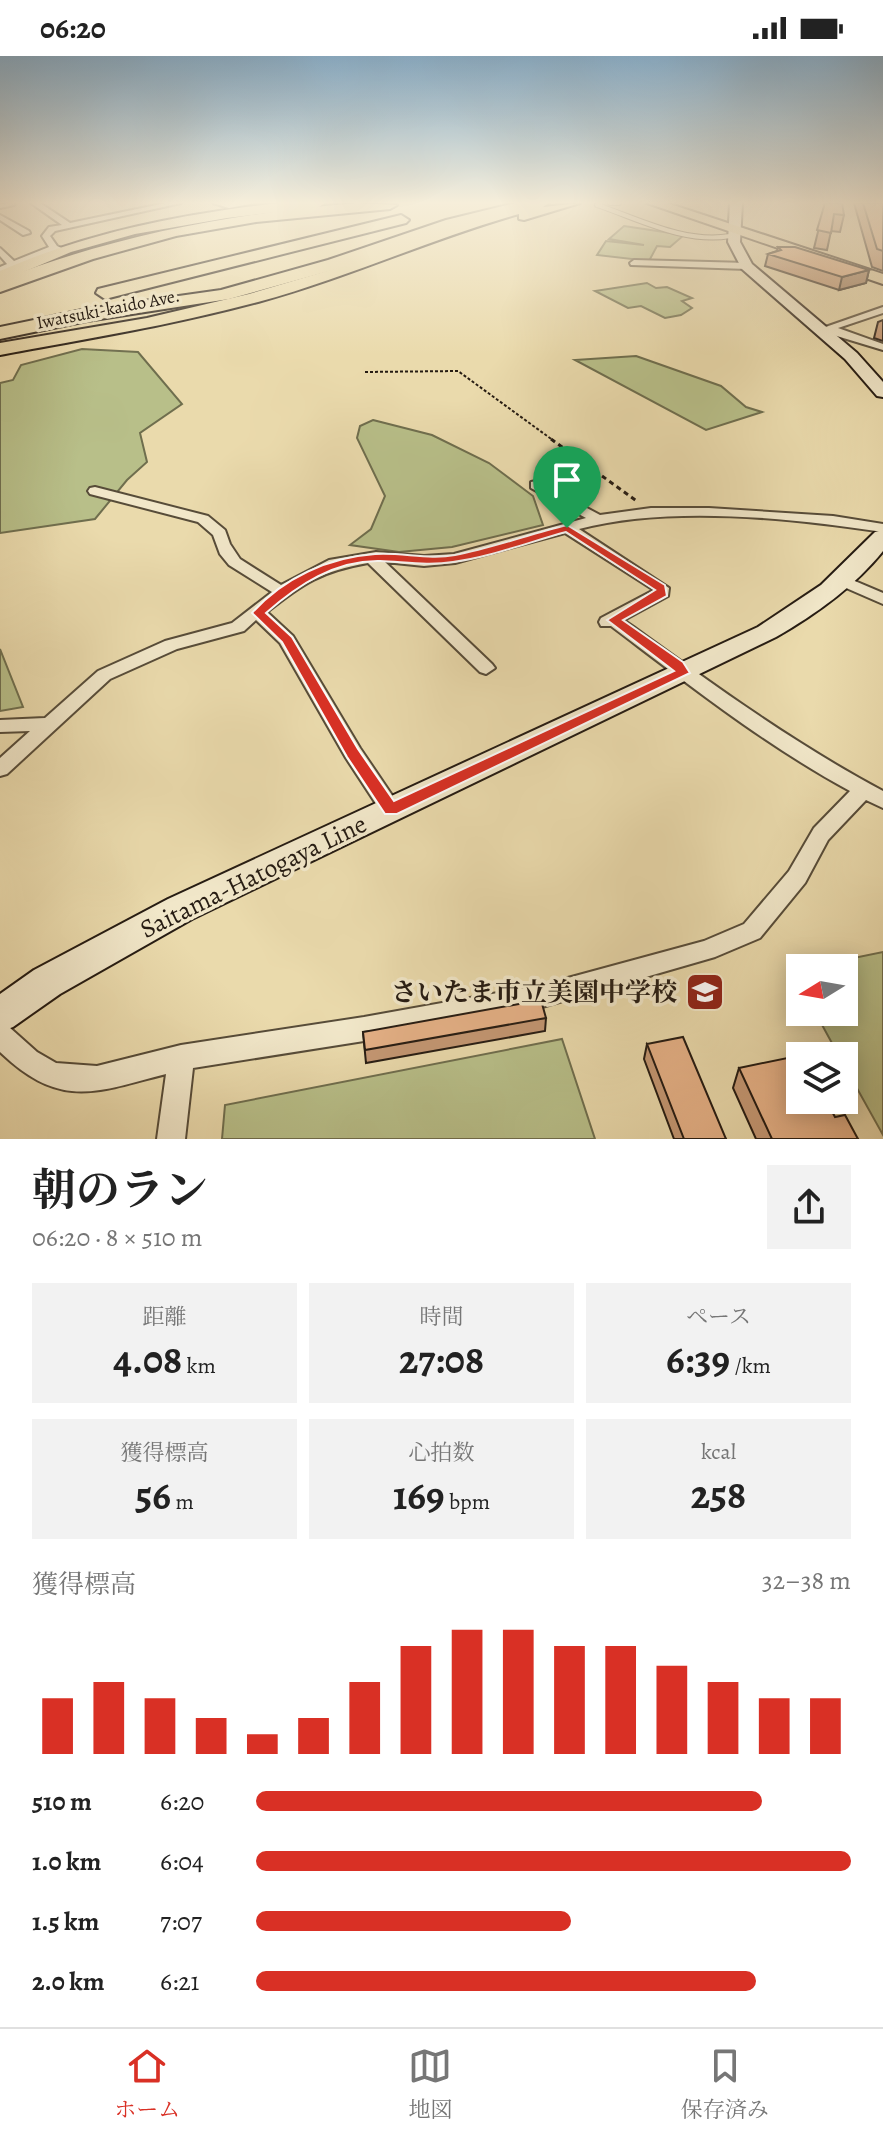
<!DOCTYPE html>
<html lang="ja">
<meta charset="utf-8">
<style>
:root{--surface:#fff;--page:#f2f2f2;--text:#222;--muted:#767676;--line:#e0e0e0;--accent:#d93025}
body{margin:0;font-family:Alegreya,"Noto Serif JP",serif;background:var(--page);color:var(--text);height:100vh;display:flex;flex-direction:column;font-size:30px;white-space:nowrap}
*{box-sizing:border-box;margin:0}
p{font-size:26px;color:var(--muted)}
.icon{flex:none;width:44px;height:44px;fill:none;stroke:currentColor;stroke-width:2;stroke-linecap:round;stroke-linejoin:round}
.map{position:relative;height:1083px;overflow:hidden}
.side{display:flex;flex-direction:column;background:var(--surface);flex:1}
.side>*{flex:none}
.needle{width:52px;rotate:259deg}
.controls{position:absolute;left:786px;top:898px;display:grid;gap:16px}
.controls a{display:grid;place-items:center;width:72px;height:72px;border-radius:0px;background:var(--surface);box-shadow:0 4px 20px #0003;font-size:40px}
.pin{position:absolute;display:grid;place-items:center;width:68px;height:68px;color:#fff;margin:-82px -34px;border-radius:50% 50% 50% 0;rotate:-45deg;box-shadow:0 0 8px #0007}
.pin .icon{rotate:45deg}
.round{display:grid;place-items:center;flex:none;width:84px;height:84px;border-radius:0px;background:var(--page)}
.overview{display:flex;align-items:center;justify-content:space-between;height:136px;padding:0 32px}
h1{font-size:44px;font-weight:700;line-height:60px}
.figures{display:grid;grid-template-columns:repeat(3,1fr);gap:12px;height:136px;padding:8px 32px}
.figures div{display:grid;align-content:center;border-radius:0px;background:var(--page);text-align:center}
.figures b{font-size:40px;font-weight:700}
.figures small{font-size:22px;font-weight:400}
.figures p{font-size:22px}
.chart{height:224px;padding:16px 32px}
.chart p{display:flex;justify-content:space-between}
.chart svg{width:100%;height:144px;margin-top:8px;stroke:var(--accent);stroke-width:6}
ul{padding:0 32px;list-style:none;font-size:26px}
li{display:grid;grid-template-columns:128px 96px 1fr;align-items:center;height:60px}
li i{height:20px;border-radius:10px;background:var(--accent)}
.status{display:flex;justify-content:space-between;align-items:center;height:56px;padding:0 40px;background:var(--surface);direction:ltr}
.status svg{height:22px;fill:currentColor}
.menu{display:flex;justify-content:space-around;align-items:center;height:112px;border-top:2px solid var(--line);background:var(--surface);font-size:22px;color:var(--muted)}
.menu a{display:grid;justify-items:center;gap:4px}
.menu .active{color:var(--accent)}
.map>svg:first-child{display:block}
.green{fill:#b8bf89;stroke:#6f6e4e;stroke-width:2}
.lines{fill:none;stroke-linecap:round;stroke-linejoin:round}
.service-casing{stroke:#574c39;stroke-width:6}
.minor-casing{stroke:#574c39;stroke-width:4}
.secondary-casing{stroke:#261c13;stroke-width:4}
.trunk-casing{stroke:#261c13;stroke-width:4}
.motorway-casing{stroke:#261c13;stroke-width:4}
.path-far1{stroke:#261c13;stroke-width:2;stroke-dasharray:3 2;stroke-linecap:butt}
.path{stroke:#261c13;stroke-width:3;stroke-dasharray:5 4;stroke-linecap:butt}
.service{stroke:#f1e7c9;stroke-width:4}
.minor{fill:#f1e7c9;fill-rule:evenodd}
.secondary{fill:#f1e7c9;fill-rule:evenodd}
.trunk{fill:#eadaac;fill-rule:evenodd}
.motorway{fill:#eadaac;fill-rule:evenodd}
.wall{fill:#c59874;stroke:#261c13;stroke-width:2}
.shaded-wall{fill:#a07c5e;stroke:#261c13;stroke-width:2}
.building{fill:#e5b187;stroke:#261c13;stroke-width:2}
.route{fill:#d93025;stroke:#fff;stroke-width:2;fill-rule:evenodd}
.labels{text-anchor:middle;stroke-width:7;stroke-linejoin:round;paint-order:stroke}
.far-street-label{font-size:18px;fill:#261c13;stroke:#f1e7c9}
.near-street-label{font-size:26px;fill:#261c13;stroke:#f1e7c9}
.near-poi-label{font-size:26px;font-weight:bold;fill:#261c13;stroke:#f1e7c9;text-anchor:end}
</style>
<div class="status"><b>06:20</b><svg viewBox="0 0 49 12"><path d="M0 12V9h3v3zM5 12V6h3v6zM10 12V3h3v9zM15 12V0h3v12zM26 1h20v11H26zM47 4h2v5h-2z"/></svg></div>
<div class="map">
<svg width="883" height="1083" viewBox="0 0 883 1083">
<rect width="100%" height="100%" fill="#eadaac"/>
<filter id="stains"><feTurbulence type="fractalNoise" baseFrequency=".0025" numOctaves="4"/><feColorMatrix values="0 0 0 0 .2 0 0 0 0 .09 0 0 0 0 .02 0 0 0 .5 -.17"/></filter>
<radialGradient id="worn" r=".72"><stop offset=".6" stop-color="#630" stop-opacity="0"/><stop offset="1" stop-color="#630" stop-opacity=".3"/></radialGradient>
<g class="green">
<path d="M624,170L684,179L670,191L657,190L649,205L597,199L606,185L644,189L609,183Z"/>
<path d="M647,227L656,232L667,231L692,242L682,245L692,252L681,259L665,262L641,250L628,252L595,235Z"/>
<path d="M82,293L138,296L182,348L140,377L147,406L127,424L95,463L0,477V327L13,324L21,309Z"/>
<path d="M636,300L721,330L746,351L762,356L706,374L575,304Z"/>
<path d="M373,364L432,379L489,407L533,440L543,469L452,491L399,496L350,489L371,473L385,440L357,382L360,370Z"/>
<path d="M0,593L23,651L0,655Z"/>
<path d="M883,896V1079L844,1009V1000H839L815,956H844V912H805Z"/>
<path d="M562,983L595,1083H222L225,1049Z"/>
</g>
<g class="lines">
<g class="service-casing">
<g id="service">
<path d="M600,147L597,149C639,163 685,188 730,180"/>
<path d="M610,147H619"/>
</g>
</g>
<g class="minor-casing">
<g id="minor">
<path d="M14,147V149L0,152V148Z"/>
<path d="M31,147H40L70,167L166,147H181L55,175L50,180L57,190L64,193V197L54,195L0,217V211L7,208L0,200V192L14,205L49,191L42,180L49,171L62,169Z"/>
<path d="M213,147H255L229,152Z"/>
<path d="M0,159L29,175L30,177L23,179L0,164Z"/>
<path d="M634,204L747,207L751,210L747,213L631,209L630,207Z"/>
<path d="M883,251V257L838,272L883,288V294L817,274Z"/>
<path d="M536,425L600,459L651,452H709L833,460L883,468V476C791,462 669,449 579,473L669,532L668,540L624,564C708,625 791,686 883,735V752L866,744L828,784L805,827L760,882L715,901L542,951L364,985L193,1012L185,1083H157L166,1018C94,1037 60,1053 0,996V967L9,971L37,996L56,1007L97,1010L181,989L364,961L542,929L704,885L744,868L789,815L814,772L850,735C765,689 688,628 611,570H601L599,566L601,562L654,534L565,477L455,507L424,510L385,506L492,608L495,612L486,618L480,616L368,507C322,515 303,527 267,556L293,580L360,692L398,748L401,754L398,760L391,762L384,760L346,702L280,587L256,564L244,575L177,593L110,623L7,718L0,720V702L30,675L0,676V664L45,662L98,615L165,585L232,567L272,536L229,509L220,498L213,479L198,466L90,438L88,435L90,432L95,431L208,460L225,474L230,488L240,503L281,529L329,504L376,496L424,500L454,498L586,462L531,432V426Z"/>
<path d="M843,520L883,537V548L837,528L835,525Z"/>
</g>
</g>
<g class="secondary-casing">
<g id="secondary">
<path d="M730,147H742L740,186L752,208L857,297L883,326V341L877,340L845,303L742,213L728,186Z"/>
<path d="M883,474V495C854,531 816,558 776,581L192,863L60,938L13,971L0,976V938L34,914L168,843L758,571L821,529L875,476Z"/>
</g>
</g>
<g class="trunk-casing">
<g id="trunk">
<path d="M279,147H325L319,151L227,162L135,178L71,196L0,226V215C89,176 182,158 279,147Z"/>
<path d="M528,147H549L543,151L580,147L524,164L519,163V158C430,183 347,222 258,246C173,269 86,283 0,299V287L147,262L249,238L337,212L446,170Z"/>
<path d="M647,147H667L883,218V228Z"/>
</g>
</g>
<g class="motorway-casing">
<g id="motorway">
<path d="M358,147L397,149L390,153L256,166L176,180L93,203L0,236V224C116,179 234,157 358,147Z"/>
<path d="M515,147H542L457,170L340,212L229,243L87,265L0,283V271L87,253L221,234L328,204L446,164Z"/>
<path d="M401,159L409,164L406,167L105,243L96,237L98,233Z"/>
</g>
</g>
<path class="path-far1" d="M365,316L458,315L554,385"/>
<path class="path" d="M551,383L638,446"/>
<use href="#service" class="service"/>
<use href="#minor" class="minor"/>
<use href="#secondary" class="secondary"/>
<use href="#trunk" class="trunk"/>
<use href="#motorway" class="motorway"/>
</g>
<g class="wall">
<path d="M825,147L844,159L840,176L831,175L827,194L814,192Z"/>
<path d="M854,147H883V215L872,211Z"/>
<path d="M778,191L869,214L866,227L839,234L765,210L768,198L777,195Z"/>
<path d="M883,264V285L874,282L878,266Z"/>
<path d="M546,962L545,975L366,1007L363,976Z"/>
<path d="M647,988L726,1083H674L644,1003Z"/>
<path d="M739,1012L835,1061L858,1083H756L733,1032Z"/>
</g>
<path class="shaded-wall" d="M869,214L866,227L839,234L842,221Z"/>
<g class="building">
<path d="M825,147H842L844,159L834,158L831,177L817,174Z"/>
<path d="M863,147H883V195L877,193Z"/>
<path d="M778,191H795L869,214L842,221L768,198L781,194Z"/>
<path d="M541,944L546,962L365,994L363,976Z"/>
<path d="M683,981L726,1083H684L647,988Z"/>
<path d="M802,999L803,1000H800V1044H826L835,1061L845,1059L858,1083H772L739,1012Z"/>
</g>
<linearGradient id="sky" x2="0" y2="1"><stop stop-color="#8bb5d4"/><stop offset="0.49" stop-color="#f6eeda"/><stop offset="1" stop-color="#f6eeda" stop-opacity="0"/></linearGradient>
<rect width="883" height="299" fill="url(#sky)"/>
<path class="route" d="M567,469L665,529L667,540L623,564L683,606L690,617L397,758H385L347,701L282,586L252,557C283,522 329,501 375,498C402,496 428,504 455,499C492,492 530,478 567,469ZM566,476L655,534L607,564L674,615L394,745L358,693L292,581L266,557C298,529 335,504 380,505C405,506 428,510 453,506C491,501 529,486 566,476Z"/>
<defs>
<g id="school-square" transform="scale(2)"><rect x="-9" y="-9" width="18" height="18" rx="4" fill="#8f2418" stroke="#f1e7c9"/><path d="M0-5L7-2L0 1L-7-2ZM-4 1L0 2.5L4 1V4Q0 6-4 4Z" fill="#fff"/></g>
</defs>
<g fill-rule="evenodd">
<use href="#school-square" x="705" y="936"/>
</g>
<g class="labels">
<g class="far-street-label">
<text transform="translate(108 253) rotate(-11)" y="6">Iwatsuki-kaido Ave.</text>
</g>
<g class="near-street-label">
<text transform="translate(253 820) rotate(-26)" y="9">Saitama-Hatogaya Line</text>
</g>
<g class="near-poi-label">
<text x="677" y="945">さいたま市立美園中学校</text>
</g>
</g>
<rect width="100%" height="100%" filter="url(#stains)"/>
<rect width="100%" height="100%" fill="url(#worn)"/>
</svg>
<div class="controls">
<a><svg class="needle" viewBox="-14 -14 28 28"><path d="M0-13l5 13h-10z" fill="#e53935"/><path d="M0 13l5-13h-10z" fill="#767676"/></svg></a>
<a><svg class="icon" aria-label="layers" viewBox="0 0 24 24"><path d="M12 4l9 5-9 5-9-5zM3 14l9 5 9-5"/></svg></a>
</div>
<div class="pin" style="left:567px;top:472px;background:#1e9e55"><svg class="icon" aria-label="arrive" viewBox="0 0 24 24"><path d="M6 21V4h12l-3 4 3 4H6"/></svg></div>
</div>
<section class="side">
<div class="overview"><div><h1>朝のラン</h1><p>06:20 · 8 × 510 m</p></div><a class="round"><svg class="icon" aria-label="share" viewBox="0 0 24 24"><path d="M12 15V3M7 8l5-5 5 5M5 13v7h14v-7"/></svg></a></div>
<div class="figures">
<div><p>距離</p><b>4.08<small> km</small></b></div>
<div><p>時間</p><b>27:08</b></div>
<div><p>ペース</p><b>6:39<small> /km</small></b></div>
</div>
<div class="figures">
<div><p>獲得標高</p><b>56<small> m</small></b></div>
<div><p>心拍数</p><b>169<small> bpm</small></b></div>
<div><p>kcal</p><b>258</b></div>
</div>
<div class="chart"><p><span>獲得標高</span>32–38 m</p>
<svg viewBox="0 0 160 44" preserveAspectRatio="none"><path d="M5 44V27M15 44V22M25 44V27M35 44V33M45 44V38M55 44V33M65 44V22M75 44V11M85 44V6M95 44V6M105 44V11M115 44V11M125 44V17M135 44V22M145 44V27M155 44V27"/></svg>
</div>
<ul>
<li><b>510 m</b>6:20<i style="width:85%"></i></li>
<li><b>1.0 km</b>6:04<i style="width:100%"></i></li>
<li><b>1.5 km</b>7:07<i style="width:53%"></i></li>
<li><b>2.0 km</b>6:21<i style="width:84%"></i></li>
</ul>
</section>
<nav class="menu">
<a class="active"><svg class="icon" aria-label="home" viewBox="0 0 24 24"><path d="M3 11l9-7 9 7M6 9v11h12V9"/></svg>ホーム</a>
<a><svg class="icon" aria-label="map" viewBox="0 0 24 24"><path d="M3 6l6-2 6 2 6-2v14l-6 2-6-2-6 2zM9 4v14M15 6v14"/></svg>地図</a>
<a><svg class="icon" aria-label="saved" viewBox="0 0 24 24"><path d="M7 4h10v16l-5-4-5 4z"/></svg>保存済み</a>
</nav>
